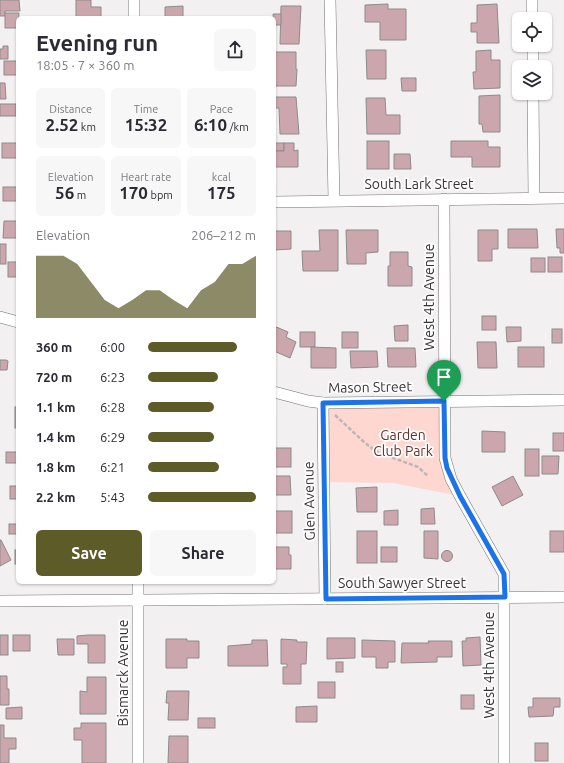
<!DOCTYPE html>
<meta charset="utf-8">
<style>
:root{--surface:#fff;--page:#f7f7f7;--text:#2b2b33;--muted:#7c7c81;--accent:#5d5b28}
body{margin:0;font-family:Ubuntu,sans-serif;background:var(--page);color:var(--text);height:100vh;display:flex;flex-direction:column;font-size:15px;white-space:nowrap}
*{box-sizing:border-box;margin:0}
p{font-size:13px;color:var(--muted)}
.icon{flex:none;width:22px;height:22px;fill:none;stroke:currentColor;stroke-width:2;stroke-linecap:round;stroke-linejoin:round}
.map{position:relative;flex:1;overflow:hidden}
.panel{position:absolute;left:16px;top:16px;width:260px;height:568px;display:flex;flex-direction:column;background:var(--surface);border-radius:6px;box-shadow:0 1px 3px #0004}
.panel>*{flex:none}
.tools{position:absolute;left:512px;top:12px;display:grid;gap:8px}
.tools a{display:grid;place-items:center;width:40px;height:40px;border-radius:6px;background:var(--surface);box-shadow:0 1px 3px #0004;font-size:20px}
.pin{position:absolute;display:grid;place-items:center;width:34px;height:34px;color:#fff;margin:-41px -17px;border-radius:50% 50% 50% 0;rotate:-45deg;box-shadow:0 0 4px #0007}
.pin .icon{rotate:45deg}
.round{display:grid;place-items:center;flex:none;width:42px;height:42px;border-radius:6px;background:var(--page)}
.head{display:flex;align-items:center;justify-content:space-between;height:68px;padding:0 20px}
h1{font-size:22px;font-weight:700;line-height:30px}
.stats{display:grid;grid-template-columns:repeat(3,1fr);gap:6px;height:68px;padding:4px 20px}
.stats div{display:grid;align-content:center;border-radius:6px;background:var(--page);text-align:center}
.stats b{font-size:17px;font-weight:700}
.stats small{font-size:11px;font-weight:400}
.stats p{font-size:11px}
.chart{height:112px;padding:8px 20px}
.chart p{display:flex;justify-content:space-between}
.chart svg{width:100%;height:72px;margin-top:4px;fill:var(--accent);opacity:.7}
.cta{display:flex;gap:8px;margin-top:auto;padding:8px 20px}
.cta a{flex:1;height:46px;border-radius:6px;background:var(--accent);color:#fff;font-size:16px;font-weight:700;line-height:46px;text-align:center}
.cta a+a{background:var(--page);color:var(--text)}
ul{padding:0 20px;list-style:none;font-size:13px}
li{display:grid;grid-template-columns:64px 48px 1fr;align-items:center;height:30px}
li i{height:10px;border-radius:5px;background:var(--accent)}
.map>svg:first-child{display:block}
.green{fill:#fed7d0}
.building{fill:#cca6ad;stroke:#8e8a8b}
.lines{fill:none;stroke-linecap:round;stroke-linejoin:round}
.minor-casing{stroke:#757274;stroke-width:12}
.path{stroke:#bab7b9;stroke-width:2.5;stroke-dasharray:4 2;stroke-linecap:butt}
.minor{stroke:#fff;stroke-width:11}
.route-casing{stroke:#fff;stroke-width:8}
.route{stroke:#1a73e8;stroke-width:5}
.labels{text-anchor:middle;stroke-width:3.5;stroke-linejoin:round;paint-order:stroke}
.street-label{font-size:14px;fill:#373536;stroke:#fffefe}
.park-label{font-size:14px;fill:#66332b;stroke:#fffefe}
</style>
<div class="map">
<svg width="564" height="763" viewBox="0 0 564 763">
<rect width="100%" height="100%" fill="#f3f0f2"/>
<path class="green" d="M444,401L445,448L460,496L393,483L324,482L323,403Z"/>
<g class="building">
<path d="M0,0H19L20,11H5V16H0Z"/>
<path d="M76,0H91V7H101V18H76Z"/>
<path d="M388,4V9H406V40H380V22H365V5Z"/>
<path d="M497,4L499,43H477V32H471V23H477V5Z"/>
<path d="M183,6V18H165V7Z"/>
<path d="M281,6H301L299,44H280Z"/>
<path d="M5,13H19L18,28H5Z"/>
<path d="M273,14H281V25H274Z"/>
<path d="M3,46H8V59H0V49H3Z"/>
<path d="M366,50H386V79H367Z"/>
<path d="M491,50V60H500V88L474,89L473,72H476V51Z"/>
<path d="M274,52H296V69H297L296,86H274Z"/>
<rect x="4" y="61" width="13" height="14"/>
<path d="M401,78H416V91H402Z"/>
<path d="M0,83H5L6,99H0Z"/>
<path d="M500,95V132H483L482,124H479V96Z"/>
<path d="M275,97H296L299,134H280L279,108H275Z"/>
<path d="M366,98H385L386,115H400V134H367Z"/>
<rect x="0" y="104" width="16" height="12"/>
<rect x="367" y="141" width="22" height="28"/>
<path d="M451,141H488V147H500V167H472V157H451Z"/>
<rect x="2" y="143" width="15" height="15"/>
<rect x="274" y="143" width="10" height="8"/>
<path d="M284,143H294V151L298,150V167H274V151H284Z"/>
<path d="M394,154H410L411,169H394Z"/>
<rect x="3" y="187" width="14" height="14"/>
<path d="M4,221H18V238H3Z"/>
<path d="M508,229H537L538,248H508Z"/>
<path d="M556,229H564V253H560V248H557Z"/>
<path d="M319,230H338V271H303L302,251H320Z"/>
<path d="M346,230H378V252L366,253V264H347Z"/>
<path d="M478,230H498V249H492V261H478Z"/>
<path d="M274,231H291V249L274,250Z"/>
<rect x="0" y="244" width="6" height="20"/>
<path d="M390,252H408V266L412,267V286H388V266H390Z"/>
<rect x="548" y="257" width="14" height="15"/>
<rect x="531" y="258" width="14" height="14"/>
<rect x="8" y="262" width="10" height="15"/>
<rect x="482" y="316" width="14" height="14"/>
<path d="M408,325V341H395L394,326Z"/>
<path d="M274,326L288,332L286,337L296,342L290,358L274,351Z"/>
<path d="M506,327H521V341L507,342Z"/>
<rect x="552" y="329" width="10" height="14"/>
<rect x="300" y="332" width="15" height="15"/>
<rect x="342" y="332" width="16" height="16"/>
<path d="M477,342H496L497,368H478Z"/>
<path d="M311,347L336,348V368H311Z"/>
<rect x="518" y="347" width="26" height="20"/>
<path d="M387,348H415L416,367H388Z"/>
<path d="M350,351H377L378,367L351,368Z"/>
<path d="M0,360H6L8,361L7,370H0Z"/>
<rect x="15" y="407" width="3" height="21"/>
<path d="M482,431L505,432V452H482Z"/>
<rect x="553" y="433" width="11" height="18"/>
<rect x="274" y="448" width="17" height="19"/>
<rect x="525" y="449" width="14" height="27"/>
<rect x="6" y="452" width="12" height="11"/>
<path d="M542,456H559L558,474H542Z"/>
<path d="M274,476H290L291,495H274Z"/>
<path d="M513,476L523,495L502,506L492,487Z"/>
<rect x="10" y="486" width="8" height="13"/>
<path d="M377,487V512H357L356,488Z"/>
<path d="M434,508L435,524H421V509Z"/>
<path d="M398,510V525H384V511Z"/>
<rect x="274" y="511" width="18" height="22"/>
<rect x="9" y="524" width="9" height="10"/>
<rect x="357" y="531" width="20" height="32"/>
<path d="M424,531H438V559L424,558Z"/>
<rect x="550" y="531" width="14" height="21"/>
<path d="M0,540H1L11,560L0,566Z"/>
<path d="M274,547H289V555H291V569H274Z"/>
<rect x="381" y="547" width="16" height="15"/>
<rect x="15" y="550" width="3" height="14"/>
<circle cx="447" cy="556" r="5.5"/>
<rect x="0" y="635" width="8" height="20"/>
<rect x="13" y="635" width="17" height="16"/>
<path d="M88,635H105V663H88V644H77V636Z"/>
<path d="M480,637L481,665L463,666L462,641H466V638Z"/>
<path d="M327,638H355V658L327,659Z"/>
<path d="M57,639H74V655H58Z"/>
<path d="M166,639H187V641H199V658H187V668H166Z"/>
<path d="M281,639L297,640V642H307L306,664H301V684H283V667H287V664H281Z"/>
<path d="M252,640H267L268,666H228V646L252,644Z"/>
<path d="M362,640L395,641V662H388V668H376V657H362Z"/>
<path d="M428,641H452V657H437V662L401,663L402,643H429Z"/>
<rect x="336" y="662" width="7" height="10"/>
<path d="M0,676H7V689H9V705H0Z"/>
<path d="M87,677H106V714H80V691L87,692Z"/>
<rect x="318" y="682" width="17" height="16"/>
<path d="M167,691H189L188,720H168L169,703H166Z"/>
<rect x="461" y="695" width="13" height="14"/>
<path d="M533,698H560V707H554L553,716L529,717L528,707H533Z"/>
<path d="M317,706V722H296V707Z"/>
<path d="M22,707V719H6V708Z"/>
<rect x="198" y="718" width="17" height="10"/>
<path d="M81,723H106V763H82V740H74V728H81Z"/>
<path d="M0,725H4V738H16V749H9V763H0Z"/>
<path d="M169,736H188V763H168Z"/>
<rect x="535" y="743" width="13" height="18"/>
</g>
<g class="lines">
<g class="minor-casing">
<g id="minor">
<path d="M134,0V18"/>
<path d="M330,0L334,200"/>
<path d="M532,0V19"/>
<path d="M533,45V67"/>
<path d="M533,93L534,198"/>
<path d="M444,199L445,458L451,479L460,496L504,574V763"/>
<path d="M274,202L564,198"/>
<path d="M0,317L18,322"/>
<path d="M274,392L308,401L323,403L564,400"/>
<path d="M323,403L325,599"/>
<path d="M138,582V763"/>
<path d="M0,601L564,597"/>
</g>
</g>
<path class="path" d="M335,415L364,442L377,452L418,467L428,476"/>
<use href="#minor" class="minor"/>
</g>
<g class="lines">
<g class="route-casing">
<path id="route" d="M444,401L445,458L447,468L460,496L504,574L505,597L326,599L323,403Z"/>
</g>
<use href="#route" class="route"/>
</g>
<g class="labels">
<g class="street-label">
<text x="419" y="189">South Lark Street</text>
<text transform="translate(429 297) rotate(-90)" y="5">West 4th Avenue</text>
<text transform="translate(370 387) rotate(-1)" y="5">Mason Street</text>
<text transform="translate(309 501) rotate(-91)" y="5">Glen Avenue</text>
<text x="402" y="588">South Sawyer Street</text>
<text transform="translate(489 665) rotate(-90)" y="5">West 4th Avenue</text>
<text transform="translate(123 673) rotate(-90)" y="5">Bismarck Avenue</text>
</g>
<g class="park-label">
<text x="403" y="440">Garden<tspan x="403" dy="16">Club Park</tspan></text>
</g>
</g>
</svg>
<div class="tools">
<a><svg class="icon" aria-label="locate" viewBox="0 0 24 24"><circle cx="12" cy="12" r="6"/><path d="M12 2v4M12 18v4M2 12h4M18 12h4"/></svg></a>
<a><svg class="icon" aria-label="layers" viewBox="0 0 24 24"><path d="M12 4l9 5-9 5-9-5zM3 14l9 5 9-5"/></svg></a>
</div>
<div class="pin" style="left:444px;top:401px;background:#1e9e55"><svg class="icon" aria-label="arrive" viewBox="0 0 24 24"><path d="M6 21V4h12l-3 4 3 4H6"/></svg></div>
<section class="panel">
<div class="head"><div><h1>Evening run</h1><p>18:05 · 7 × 360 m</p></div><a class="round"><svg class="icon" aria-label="share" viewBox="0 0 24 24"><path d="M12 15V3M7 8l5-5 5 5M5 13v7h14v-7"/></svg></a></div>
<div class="stats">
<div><p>Distance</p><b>2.52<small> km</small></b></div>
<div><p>Time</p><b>15:32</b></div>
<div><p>Pace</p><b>6:10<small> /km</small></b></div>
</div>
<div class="stats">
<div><p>Elevation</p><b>56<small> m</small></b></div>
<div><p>Heart rate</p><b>170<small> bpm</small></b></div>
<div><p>kcal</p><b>175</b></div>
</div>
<div class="chart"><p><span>Elevation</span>206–212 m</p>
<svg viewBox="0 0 160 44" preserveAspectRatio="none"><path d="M0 44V6L10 6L20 6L30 11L40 22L50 33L60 38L70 33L80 27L90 27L100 33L110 38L120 27L130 22L140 11L150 11L160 6V44z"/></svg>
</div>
<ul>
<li><b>360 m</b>6:00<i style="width:82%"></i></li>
<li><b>720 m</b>6:23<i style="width:65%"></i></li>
<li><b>1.1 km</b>6:28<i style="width:61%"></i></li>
<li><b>1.4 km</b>6:29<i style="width:61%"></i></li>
<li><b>1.8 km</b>6:21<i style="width:66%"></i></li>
<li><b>2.2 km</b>5:43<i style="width:100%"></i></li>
</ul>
<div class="cta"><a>Save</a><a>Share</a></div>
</section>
</div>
